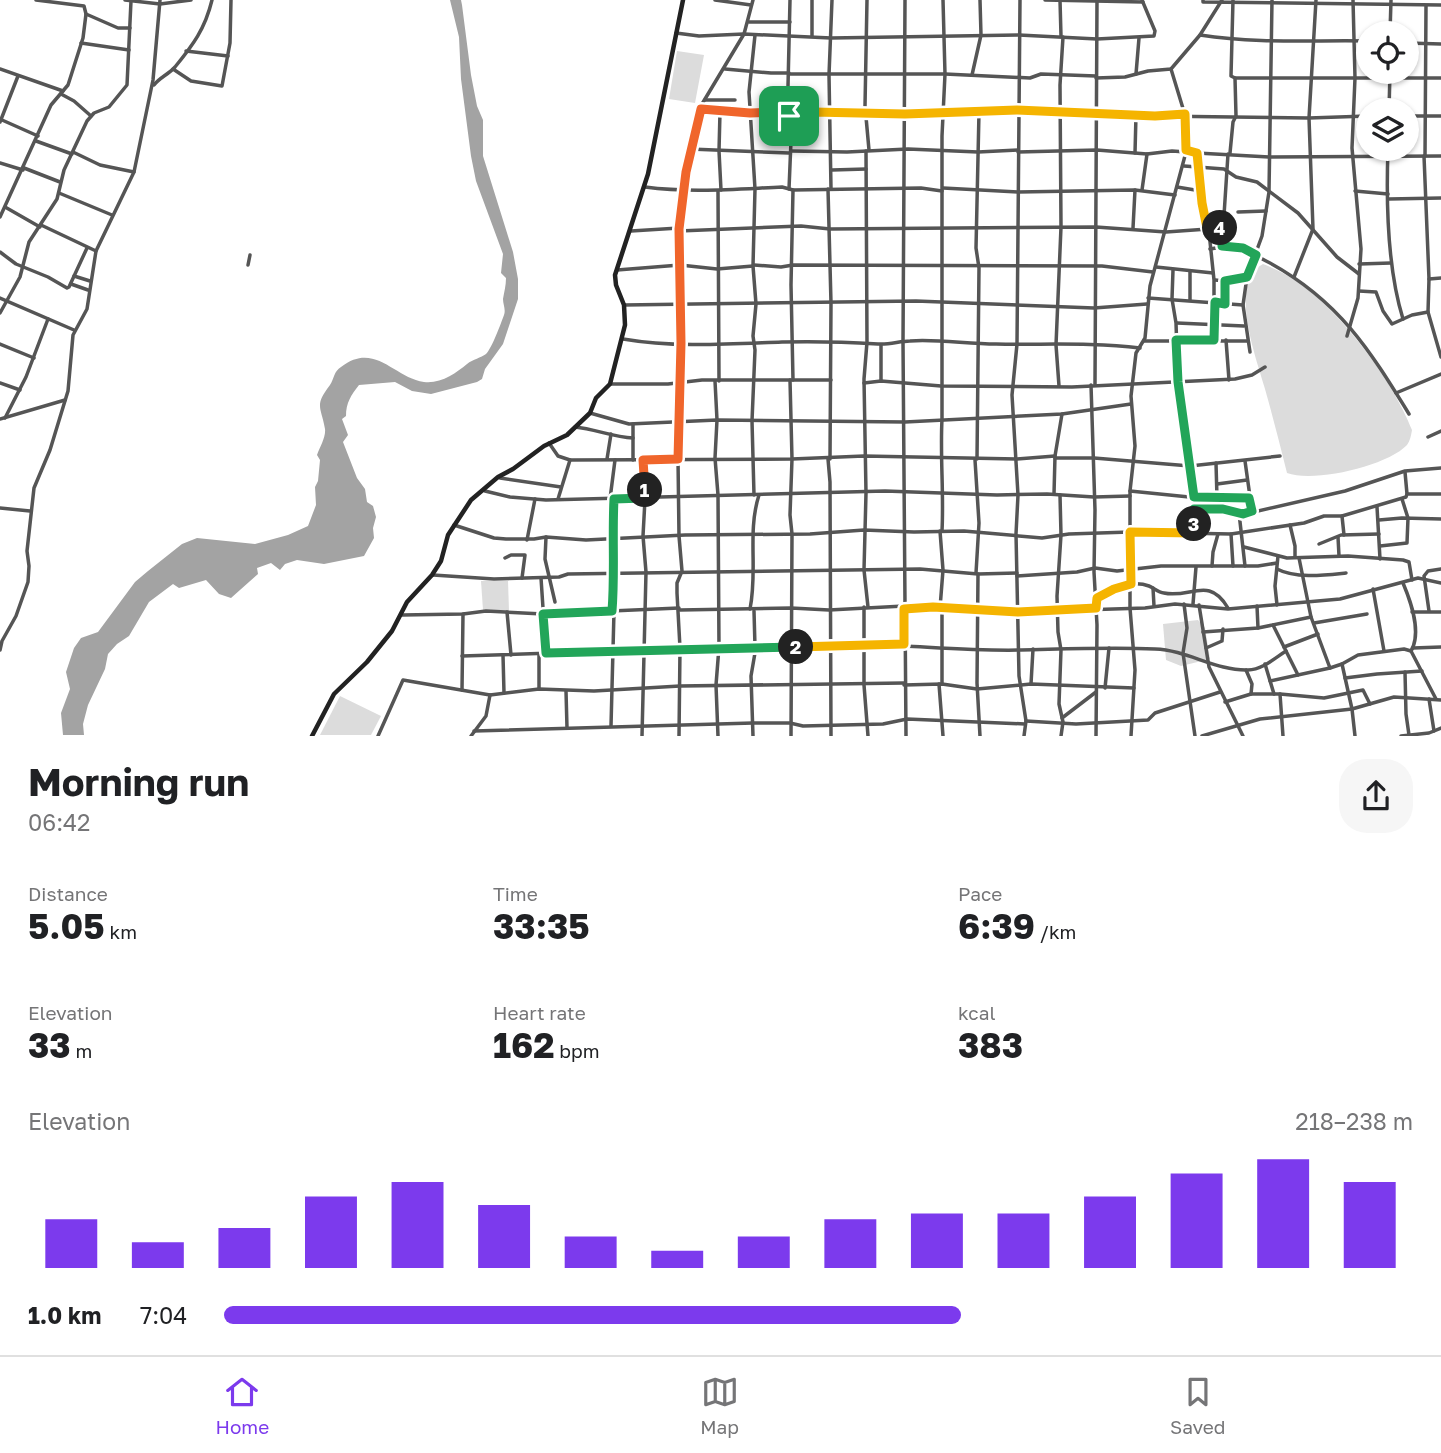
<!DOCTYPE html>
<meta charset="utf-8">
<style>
:root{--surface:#fff;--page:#f6f6f6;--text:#202124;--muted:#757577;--line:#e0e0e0;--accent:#7c3aed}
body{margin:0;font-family:"Golos Text",sans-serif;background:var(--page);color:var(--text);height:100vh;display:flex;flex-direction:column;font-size:26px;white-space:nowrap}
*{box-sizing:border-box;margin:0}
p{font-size:23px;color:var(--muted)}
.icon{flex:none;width:38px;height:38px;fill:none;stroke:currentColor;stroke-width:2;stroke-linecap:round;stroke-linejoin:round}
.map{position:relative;height:736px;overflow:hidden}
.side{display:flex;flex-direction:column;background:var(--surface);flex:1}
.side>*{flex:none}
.fabs{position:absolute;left:1356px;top:21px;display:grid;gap:14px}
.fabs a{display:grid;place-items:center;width:63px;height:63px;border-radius:50%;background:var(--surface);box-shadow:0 2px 5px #0004;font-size:35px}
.pin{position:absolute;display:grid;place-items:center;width:60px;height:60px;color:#fff;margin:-30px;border-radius:14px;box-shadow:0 4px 10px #0006}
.km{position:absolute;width:35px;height:35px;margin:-18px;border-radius:50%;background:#222;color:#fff;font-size:19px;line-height:35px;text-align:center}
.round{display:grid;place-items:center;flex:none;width:74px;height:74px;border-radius:28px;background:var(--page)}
.summary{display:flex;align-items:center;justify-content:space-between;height:119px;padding:0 28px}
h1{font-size:38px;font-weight:700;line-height:52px}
.metrics{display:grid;grid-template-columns:repeat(3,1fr);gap:10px;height:119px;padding:7px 28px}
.metrics div{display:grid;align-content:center}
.metrics b{font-size:35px;font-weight:700}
.metrics small{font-size:19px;font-weight:400}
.metrics p{font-size:19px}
.chart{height:196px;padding:14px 28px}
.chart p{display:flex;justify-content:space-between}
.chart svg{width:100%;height:126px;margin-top:7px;stroke:var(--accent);stroke-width:6}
ul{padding:0 28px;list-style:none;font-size:23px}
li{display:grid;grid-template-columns:112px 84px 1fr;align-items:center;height:52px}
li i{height:18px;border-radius:9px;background:var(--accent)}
.tabs{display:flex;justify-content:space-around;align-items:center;height:98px;border-top:2px solid var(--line);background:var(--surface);font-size:19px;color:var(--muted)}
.tabs a{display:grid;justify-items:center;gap:4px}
.tabs .active{color:var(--accent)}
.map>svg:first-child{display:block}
.green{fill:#dcdcdc}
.water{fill:#a3a3a3}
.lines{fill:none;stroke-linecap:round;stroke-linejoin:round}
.street{stroke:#555;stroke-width:3.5}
.secondary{stroke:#222;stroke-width:4.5}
.split-1-casing{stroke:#fff;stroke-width:14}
.split-2-casing{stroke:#fff;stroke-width:14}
.split-3-casing{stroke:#fff;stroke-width:14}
.split-4-casing{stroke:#fff;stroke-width:14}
.split-5-casing{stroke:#fff;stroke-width:14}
.split-1{stroke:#f0652b;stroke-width:9}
.split-2{stroke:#22a559;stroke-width:9}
.split-3{stroke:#f5b400;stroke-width:9}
.split-4{stroke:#22a559;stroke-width:9}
.split-5{stroke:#f5b400;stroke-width:9}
</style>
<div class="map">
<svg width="1441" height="736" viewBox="0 0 1441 736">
<rect width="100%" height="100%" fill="#fff"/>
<g class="green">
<path d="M677,51L704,55L695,103L669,99Z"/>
<path d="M1263,264C1273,268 1283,273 1292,278C1338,307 1393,380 1412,430C1411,436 1410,441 1407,445C1387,466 1314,483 1287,473C1280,445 1273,417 1265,389C1257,360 1227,282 1263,264Z"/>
<path d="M481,581H508L509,611L483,610Z"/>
<path d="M1198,620L1205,628L1210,659L1181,666L1166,660L1163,624Z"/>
<path d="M340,696L381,716L371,735H320Z"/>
</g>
<path class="water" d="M450,0H461L462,5L471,75L477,106L483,120V156L513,252L518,279V299L503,344L485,369L482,379L477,382L431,394L412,391L395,382L359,385C351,395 346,403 346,416L342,419L348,435L343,442L357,478L365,489L367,502L373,506L376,517L373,528L374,538L364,556L324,564L297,560L285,564L280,570L271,563L257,568L258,574L231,598L219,594L206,580L179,588L173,584L149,602L129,636L117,644L108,654L105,669L88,705L83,724L84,735H63L61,713L70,689L66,672L74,648L81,638L98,632L135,582L148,571L182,544L197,538L255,544L288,535L308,526L316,505L315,487L318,481L320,460L317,455C320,447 326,437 325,429C321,406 314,406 330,385C334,379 334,371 341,367C375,341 394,378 424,382C441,384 456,373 467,364C473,359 481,358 486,354C492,348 501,323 504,315C506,310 503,304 503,299C504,292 506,286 506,278L501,273L503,254L476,181L471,156L461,79L459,37Z"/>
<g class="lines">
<g class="street">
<path d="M36,0L84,6L86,14"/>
<path d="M125,0L160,4L191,0"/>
<path d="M715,0L751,5"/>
<path d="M790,0L788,86L790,111"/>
<path d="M812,0V36"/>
<path d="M867,0L865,106L869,150"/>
<path d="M905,0L903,342L906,736"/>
<path d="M1020,0L1017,344L1012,395L1018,495L1016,534L1019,676L1026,721L1024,736"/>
<path d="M1045,0L1143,2"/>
<path d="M1060,0L1061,36"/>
<path d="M1203,0V2L1441,5"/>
<path d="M1233,0L1231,76L1235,78H1441"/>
<path d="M749,22H790"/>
<path d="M676,33L699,36L744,34L831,38L1019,35L1097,39L1154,36L1155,31L1142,0"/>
<path d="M1390,33L1391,0"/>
<path d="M1200,35C1259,44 1310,40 1368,41"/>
<path d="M81,43L129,50"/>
<path d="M1407,43L1441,44"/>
<path d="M186,51L228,56"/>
<path d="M0,69L63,91"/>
<path d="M173,69L191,81L222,86L230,43L231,0"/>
<path d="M725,69L771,73H789"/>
<path d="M789,74H945L1030,78L1041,74L1096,76"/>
<path d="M1136,74L1139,38"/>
<path d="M972,75L981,35L980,0"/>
<path d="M1096,78L1125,77L1148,71L1171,69L1200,35L1222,0"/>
<path d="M154,85C159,78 169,74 175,67C193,45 205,29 212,0"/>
<path d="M61,94L74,101L91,116"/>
<path d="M705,100H735"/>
<path d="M701,109L789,113"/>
<path d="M1389,110L1390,72"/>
<path d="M720,112L719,151L721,190"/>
<path d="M1407,116H1441"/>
<path d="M2,120L38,136"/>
<path d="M0,122L18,76"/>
<path d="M36,141L72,154"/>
<path d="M690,149L789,153"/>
<path d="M1388,149C1386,203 1387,267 1403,319"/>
<path d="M1186,150L1197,153L1202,203L1209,232L1214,280V340"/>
<path d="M791,151L847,152L908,149L978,152L1018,150"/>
<path d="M866,151L867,342L864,379L866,493L864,570L868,607"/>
<path d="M73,152L100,165L134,172"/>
<path d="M1018,152L1097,150L1147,154L1172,151L1186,152"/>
<path d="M1135,153L1136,115"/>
<path d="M1197,153L1269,157L1441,156"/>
<path d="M1230,153L1233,122L1236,116L1235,78"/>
<path d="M1424,156L1429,279L1428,312L1441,357"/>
<path d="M1425,156L1426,6"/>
<path d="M0,163L23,170"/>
<path d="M1184,166L1224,169L1236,177L1257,182L1298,213L1337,257L1359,274"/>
<path d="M24,168L60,182"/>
<path d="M832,170L866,169"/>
<path d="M645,187C691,193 736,189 782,187L793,190L921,188L942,191"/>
<path d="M1177,187L1201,191"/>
<path d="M943,188L1018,192L1135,190L1175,195"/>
<path d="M789,189L792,117L795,114L830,112L905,114L1018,110L1155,116L1309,118L1368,116"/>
<path d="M828,189L831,303L830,459"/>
<path d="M831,189L829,75L832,0"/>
<path d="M1142,190L1147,154"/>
<path d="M718,191L719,381"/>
<path d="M1355,191L1388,194"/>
<path d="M59,193L112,215"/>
<path d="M1389,199L1441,198"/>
<path d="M5,207L40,227"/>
<path d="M1238,212L1266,211"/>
<path d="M0,217L51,105L68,85L83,38L86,14L118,28H130"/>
<path d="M41,225L96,251"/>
<path d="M1133,228L1135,190"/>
<path d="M631,231L679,228"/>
<path d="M679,231L801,226L830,229L1096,227L1166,232L1222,228"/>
<path d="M1222,246L1228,154"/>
<path d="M1210,249C1234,243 1249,252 1270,263C1339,301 1369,349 1409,414"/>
<path d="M0,252L16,264L48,277L67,288L69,287L87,248"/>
<path d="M1359,264L1391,263"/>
<path d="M248,265L250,255"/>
<path d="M754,265L781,267L793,265L1102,266L1153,272"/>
<path d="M1156,267L1213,273"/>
<path d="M617,270L680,265L717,269L753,266"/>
<path d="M1173,270L1172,299L1176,323L1178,382L1194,497V533"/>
<path d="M1190,272V300"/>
<path d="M74,276L90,281"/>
<path d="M1294,277L1313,229L1309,118L1316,0"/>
<path d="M1429,279L1441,278"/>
<path d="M1215,280L1225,281L1247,277"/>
<path d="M71,284L88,290"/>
<path d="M1359,291L1376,292L1383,311L1392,324L1412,315L1428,312"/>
<path d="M0,298L74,330"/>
<path d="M1148,298L1243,305"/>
<path d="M1225,303V281"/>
<path d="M624,305L916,301L1094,308L1147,304"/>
<path d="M0,313L20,277L29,242L57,199L64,170L87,121L94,113L109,107L127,85L131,1"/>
<path d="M1177,323L1244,326"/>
<path d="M1347,336L1358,298L1361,249L1352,148L1355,78L1353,0"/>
<path d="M623,339C675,348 730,344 782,342C815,341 846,342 878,344C889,345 900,341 910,341C938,339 967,344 996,344C1043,345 1092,342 1140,348"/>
<path d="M1226,340L1229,380"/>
<path d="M1144,341H1247"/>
<path d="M0,344L34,358"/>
<path d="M881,345V381"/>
<path d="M1250,352L1243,305L1247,277L1262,236L1269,192L1272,0"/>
<path d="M790,380L792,459L790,515L792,534L791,736"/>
<path d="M793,380L791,285L793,190"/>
<path d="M715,381L717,420L715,458L718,495L719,647L716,685L718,736"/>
<path d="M0,383L20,390"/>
<path d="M864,383L881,381L941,386L1072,387L1235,379L1252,375L1265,367"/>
<path d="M610,384H668L702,380H831"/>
<path d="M1095,384L1097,0"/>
<path d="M1091,385L1095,510L1094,572L1097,625L1096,736"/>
<path d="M1059,386L1056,345L1061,227L1060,85L1063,37"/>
<path d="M1396,393L1441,374"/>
<path d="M590,413L629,424L717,420L905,422L1062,414L1131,404"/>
<path d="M5,418L26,377L48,319"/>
<path d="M0,419L65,400"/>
<path d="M633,424V460"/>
<path d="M575,427C595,429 613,437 633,438"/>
<path d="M1428,437L1441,431"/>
<path d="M549,443L558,456L570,460L792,459L864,456L1017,459L1055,456"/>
<path d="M1055,458H1094L1190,466L1280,456"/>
<path d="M607,459L611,434"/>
<path d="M828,459L830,482L831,736"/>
<path d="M977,459L979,268L976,248L979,112"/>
<path d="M975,460L979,523L976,573"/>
<path d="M1245,461L1252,511"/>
<path d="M1216,463L1217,498"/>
<path d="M1405,472L1407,494"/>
<path d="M500,478L561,487"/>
<path d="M1217,484L1247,480"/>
<path d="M485,491L510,497L546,500L885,491L997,495L1047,494L1094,497L1130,496"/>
<path d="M1130,491L1199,498H1249"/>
<path d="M1054,494L1055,456L1062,414"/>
<path d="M754,495L752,421L755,350L753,336L756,304L753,266L755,189L749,92L755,35"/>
<path d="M1060,495L1061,535L1057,596L1058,632L1061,650L1059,704L1063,722L1061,736"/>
<path d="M558,499L570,460"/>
<path d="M610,499L615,460"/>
<path d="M1377,507L1380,559"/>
<path d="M0,508L30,511"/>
<path d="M1194,509H1223L1245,514L1345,491L1405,471L1441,468"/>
<path d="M1239,513L1245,566"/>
<path d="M1342,516L1344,535"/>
<path d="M1379,520L1402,518L1441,519"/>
<path d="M454,525L494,538L506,539H534L546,537L586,540L685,535L810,534L864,530L914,532L964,531L1042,538L1069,534L1130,532V491L1135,446L1131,396L1136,353L1145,338L1150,286L1186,152L1185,115L1171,69"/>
<path d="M1290,525L1295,546V557"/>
<path d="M942,531C944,493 940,457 942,419V136L945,74L943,0"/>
<path d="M1231,534L1233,566"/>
<path d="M546,537L545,559L555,602"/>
<path d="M1338,537L1339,556"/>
<path d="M527,540L535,499"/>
<path d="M1319,544L1341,535L1379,534"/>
<path d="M1380,546L1407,543L1408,518L1402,499"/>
<path d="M1244,547L1287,558L1348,556L1403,560L1409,562L1412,580"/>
<path d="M505,558L511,555H525L522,578"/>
<path d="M1299,558L1311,617L1330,668"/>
<path d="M1212,566L1213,552L1218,534"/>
<path d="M1277,569C1296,579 1326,575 1346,573"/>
<path d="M978,574L977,683L980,736"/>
<path d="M433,575L494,579L559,577L568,574L920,569L978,574L1017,573"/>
<path d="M1017,576L1077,572L1095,568L1117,571L1161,566H1258L1277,563"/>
<path d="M541,578L546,653"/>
<path d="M1403,583C1411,602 1422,632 1411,651"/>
<path d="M1153,588L1154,606"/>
<path d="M1373,589L1384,651"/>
<path d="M1097,598C1111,589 1131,579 1149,586C1154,588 1158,592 1164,593C1190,599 1209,575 1228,608"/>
<path d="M1184,604L1187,628L1183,653L1195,736"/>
<path d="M1193,604L1196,567"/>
<path d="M1199,605L1209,667L1243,736"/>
<path d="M1277,605L1275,586L1278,556"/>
<path d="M1257,606L1258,628"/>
<path d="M864,607V685L868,736"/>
<path d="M940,608L943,570L940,531"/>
<path d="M942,608V684"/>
<path d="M750,609C758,571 747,532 759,495"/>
<path d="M904,609C942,605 980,612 1018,610"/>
<path d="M680,610L791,608L829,610L904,606"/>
<path d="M754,611L755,647"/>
<path d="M1429,611L1424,576L1428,571L1441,569"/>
<path d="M507,612L511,655"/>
<path d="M1018,612L1145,608L1175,604L1228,609L1340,599L1418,578L1441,583"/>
<path d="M1412,612H1441"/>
<path d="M402,615L463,614L486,611L543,614L679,608"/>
<path d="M1314,623L1367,614"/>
<path d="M1273,625L1298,675"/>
<path d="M1203,632L1258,628L1311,617"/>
<path d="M904,646C943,648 982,651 1021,650C1066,649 1110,647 1155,649C1187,650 1216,671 1248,670C1262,670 1275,658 1286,651"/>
<path d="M1284,647L1318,634"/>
<path d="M1206,648L1222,641L1223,629"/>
<path d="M1413,648L1441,647"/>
<path d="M0,650L2,641L16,616L28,582L29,566L27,551L34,488L50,450L68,391L73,335L87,309L96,251L134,172L153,80L160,0"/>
<path d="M1411,651L1436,699"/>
<path d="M539,654V689"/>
<path d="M503,655L504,693"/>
<path d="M462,656C562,653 661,649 760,646C808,645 856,646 904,644"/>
<path d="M1265,664L1274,694"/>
<path d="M1342,664L1352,709L1355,736"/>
<path d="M1246,670L1252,684L1251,694"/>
<path d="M1405,672L1406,714L1409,735"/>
<path d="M1345,678L1377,674L1422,671"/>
<path d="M1270,681L1330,668L1342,664L1358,655L1404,649L1411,651"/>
<path d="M939,684L943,736"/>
<path d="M1031,684L1033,649"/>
<path d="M904,685L942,684L977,689L1031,684L1134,688"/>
<path d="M1105,688L1109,648"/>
<path d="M462,690L463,614"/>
<path d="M566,691L567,728"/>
<path d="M1280,694L1283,736"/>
<path d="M1429,699L1434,731"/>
<path d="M1225,702L1251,694H1280L1324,698L1363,690L1370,704"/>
<path d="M1062,718L1096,692"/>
<path d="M1026,721L1076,724L1148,720L1155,713L1220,692"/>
<path d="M611,726L615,573L612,538L614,499"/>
<path d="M474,731L753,723H790L803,726L883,724L907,719L1025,724"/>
<path d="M378,736L403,680L490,695L539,689L594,691L680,686L904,683"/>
<path d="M471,736L486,716L490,695"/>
<path d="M642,736L646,572L643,536L646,481L643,460"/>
<path d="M679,736L680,648L677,593V583L682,571L679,536L678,459L681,343L679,228L681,201L694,130L702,104L744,34L753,0"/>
<path d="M753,736L751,676L756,647"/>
<path d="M1131,736L1135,670L1130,608V532L1231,534L1304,523L1324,516H1342L1406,497L1407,494H1441"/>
<path d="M1202,736L1260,719L1352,709L1394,697L1441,700"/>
<path d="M1401,736L1429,733L1441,728"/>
</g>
<path class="secondary" d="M312,736L334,694L367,662L392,631L407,602L432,575L441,561L448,535L471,500L498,477L513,469L544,446L567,435L590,413L596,398L610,384L625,325L624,305L616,285L615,275L648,174L683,0"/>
</g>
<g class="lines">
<g class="split-1-casing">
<path id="split-1" d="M645,490L643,460L678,459L681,343L679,229L686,172L701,109L750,113L786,112L789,116"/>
</g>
<g class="split-2-casing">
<path id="split-2" d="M645,490L644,498L614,499C612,537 615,574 612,611L543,614L546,653L796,647"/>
</g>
<g class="split-3-casing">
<path id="split-3" d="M796,647L904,644V609L933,607L1018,612L1096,608L1097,598L1114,589L1131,584L1130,532L1194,533V524"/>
</g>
<g class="split-4-casing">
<path id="split-4" d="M1194,524V509H1223L1243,514L1252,511L1249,498L1194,497L1178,382L1176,340H1214L1215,302L1225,304V281L1247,277L1256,255L1243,248L1222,246V228H1220"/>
</g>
<g class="split-5-casing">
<path id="split-5" d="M789,116L813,112L905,114L1017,110L1155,116L1185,114L1186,150L1197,153L1202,203L1207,228H1220"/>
</g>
<use href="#split-1" class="split-1"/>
<use href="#split-2" class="split-2"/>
<use href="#split-3" class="split-3"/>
<use href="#split-4" class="split-4"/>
<use href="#split-5" class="split-5"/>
</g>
</svg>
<div class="fabs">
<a><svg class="icon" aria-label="locate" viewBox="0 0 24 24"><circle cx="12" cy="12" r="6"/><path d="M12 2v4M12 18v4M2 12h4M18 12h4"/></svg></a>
<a><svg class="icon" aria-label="layers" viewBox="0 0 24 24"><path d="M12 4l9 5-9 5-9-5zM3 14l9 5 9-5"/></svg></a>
</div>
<div class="pin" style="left:789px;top:116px;background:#1e9e55"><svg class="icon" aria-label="arrive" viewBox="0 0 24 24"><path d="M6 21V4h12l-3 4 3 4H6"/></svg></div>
<b class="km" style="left:645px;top:490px">1</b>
<b class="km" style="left:796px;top:647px">2</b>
<b class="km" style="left:1194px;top:524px">3</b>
<b class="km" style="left:1220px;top:228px">4</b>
</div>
<section class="side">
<div class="summary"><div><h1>Morning run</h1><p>06:42</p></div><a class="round"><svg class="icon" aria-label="share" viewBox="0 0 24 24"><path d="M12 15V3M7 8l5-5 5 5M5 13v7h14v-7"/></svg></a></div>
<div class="metrics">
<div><p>Distance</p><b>5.05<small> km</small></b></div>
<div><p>Time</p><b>33:35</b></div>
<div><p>Pace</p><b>6:39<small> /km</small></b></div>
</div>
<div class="metrics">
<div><p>Elevation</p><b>33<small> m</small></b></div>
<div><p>Heart rate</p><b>162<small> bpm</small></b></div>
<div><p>kcal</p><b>383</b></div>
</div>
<div class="chart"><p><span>Elevation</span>218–238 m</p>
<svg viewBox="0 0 160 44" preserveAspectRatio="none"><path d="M5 44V27M15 44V35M25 44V30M35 44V19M45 44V14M55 44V22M65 44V33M75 44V38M85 44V33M95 44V27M105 44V25M115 44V25M125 44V19M135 44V11M145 44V6M155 44V14"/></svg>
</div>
<ul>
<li><b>1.0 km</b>7:04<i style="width:62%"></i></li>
</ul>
</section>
<nav class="tabs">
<a class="active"><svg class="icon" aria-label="home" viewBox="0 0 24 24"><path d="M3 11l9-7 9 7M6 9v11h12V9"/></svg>Home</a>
<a><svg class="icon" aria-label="map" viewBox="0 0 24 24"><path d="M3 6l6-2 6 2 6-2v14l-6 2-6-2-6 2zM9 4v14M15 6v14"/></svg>Map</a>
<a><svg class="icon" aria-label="saved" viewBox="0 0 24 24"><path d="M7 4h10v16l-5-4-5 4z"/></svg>Saved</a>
</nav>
